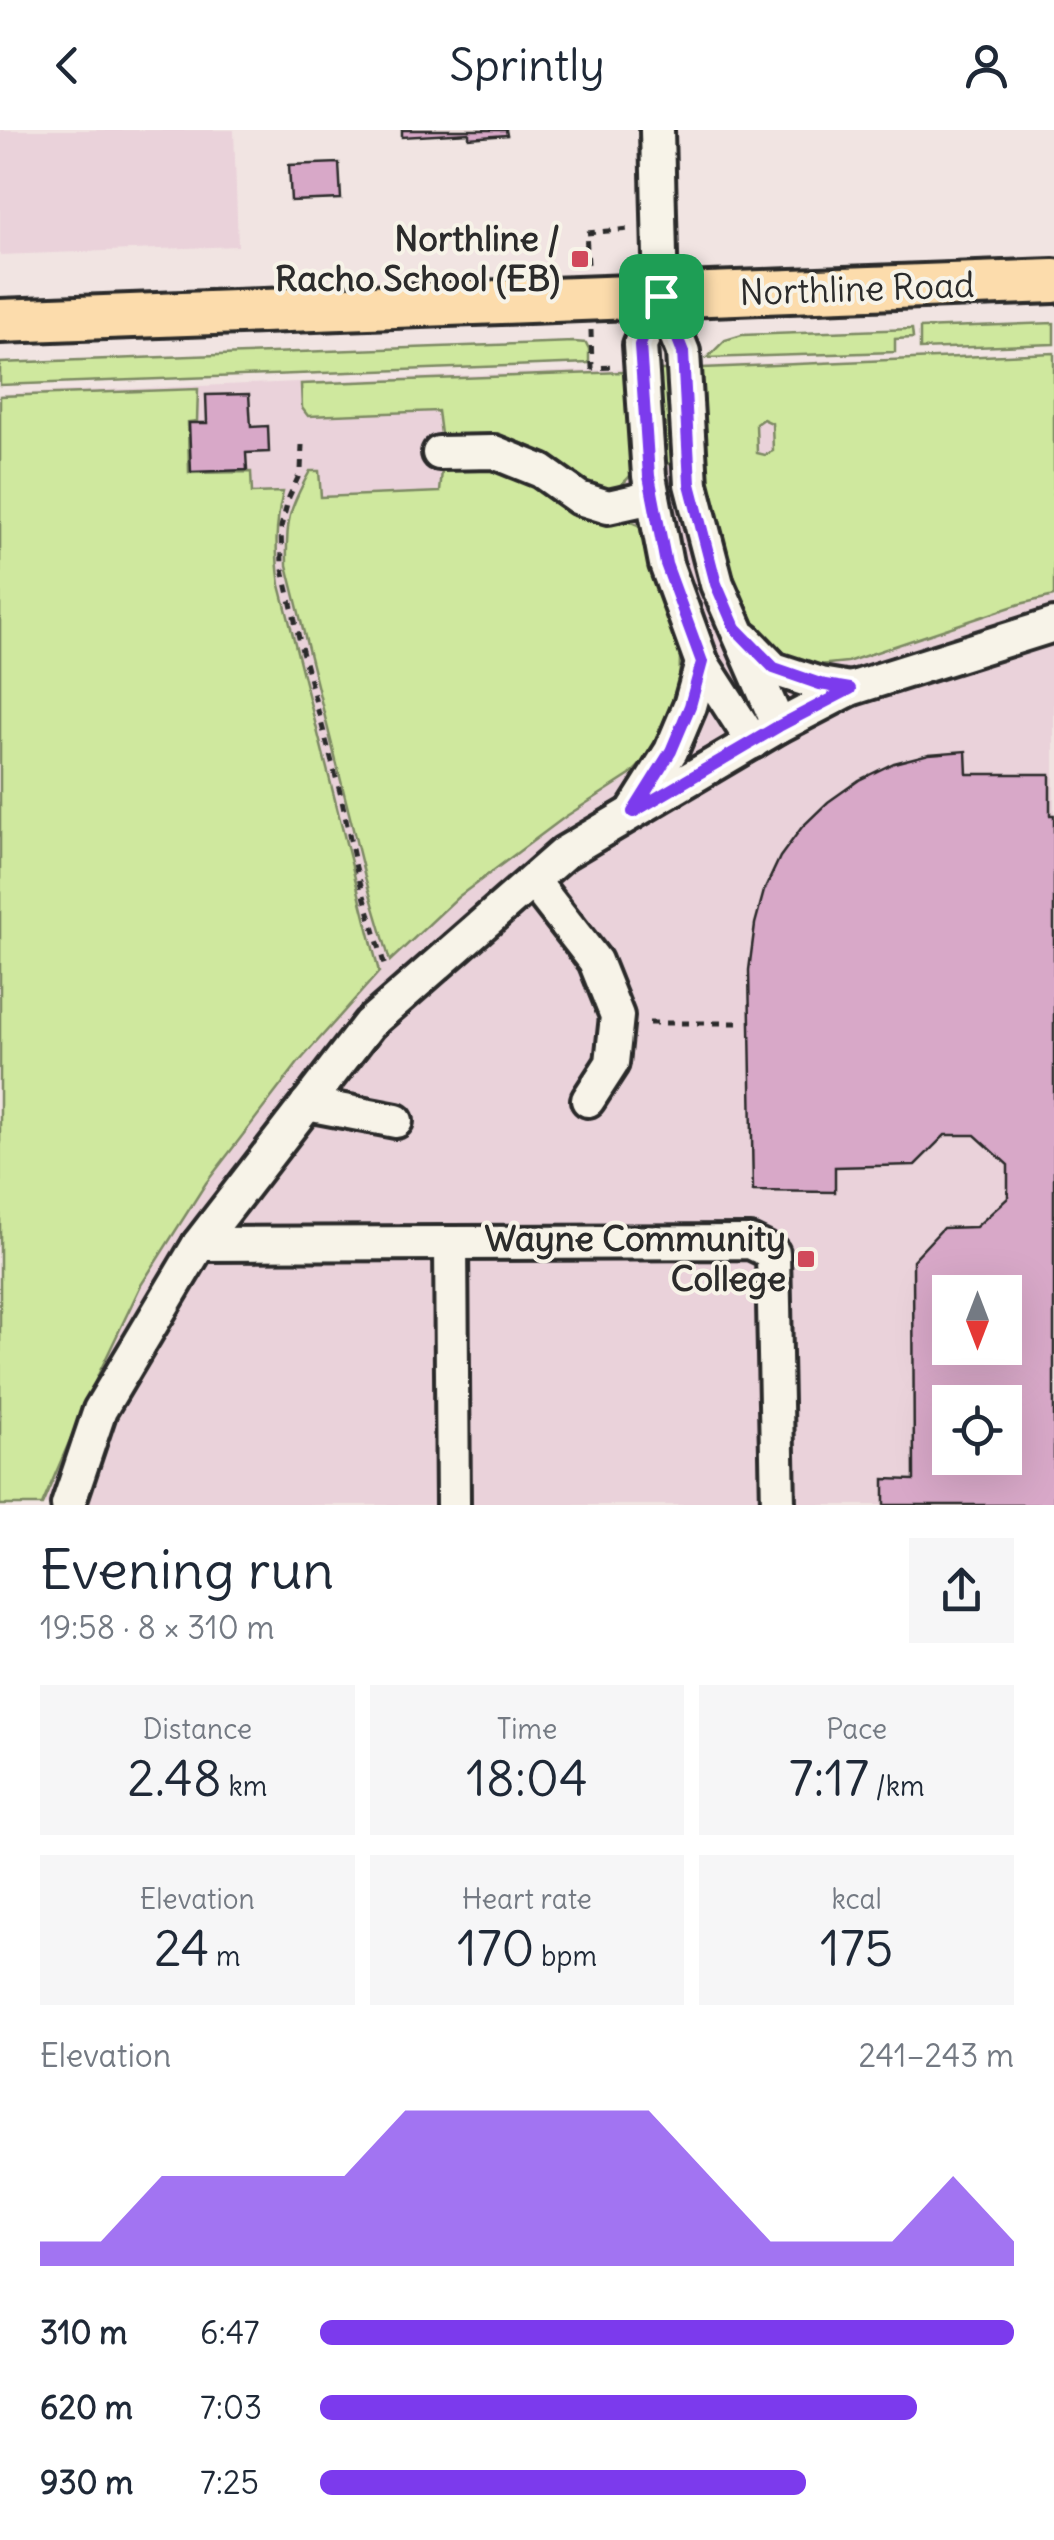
<!DOCTYPE html>
<meta charset="utf-8">
<style>
:root{--surface:#fff;--page:#f6f6f7;--text:#1f2937;--muted:#747a83;--accent:#7c3aed}
body{margin:0;font-family:Delius,sans-serif;background:var(--page);color:var(--text);height:100vh;display:flex;flex-direction:column;font-size:38px;white-space:nowrap}
*{box-sizing:border-box;margin:0}
p{font-size:32px;color:var(--muted)}
.icon{flex:none;width:55px;height:55px;fill:none;stroke:currentColor;stroke-width:2;stroke-linecap:round;stroke-linejoin:round}
.map{position:relative;height:1375px;overflow:hidden}
.drawer{display:flex;flex-direction:column;background:var(--surface);flex:1}
.drawer>*{flex:none}
.needle{width:65px;rotate:180deg}
.buttons{position:absolute;left:932px;top:1145px;display:grid;gap:20px}
.buttons a{display:grid;place-items:center;width:90px;height:90px;border-radius:0px;background:var(--surface);box-shadow:0 10px 40px #0002;font-size:50px}
.pin{position:absolute;display:grid;place-items:center;width:85px;height:85px;color:#fff;margin:-42px;border-radius:20px;box-shadow:0 5px 15px #0006}
.round{display:grid;place-items:center;flex:none;width:105px;height:105px;border-radius:0px;background:var(--page)}
.head{display:flex;align-items:center;justify-content:space-between;height:170px;padding:0 40px}
h1{font-size:55px;font-weight:600;line-height:75px}
.stats{display:grid;grid-template-columns:repeat(3,1fr);gap:15px;height:170px;padding:10px 40px}
.stats div{display:grid;align-content:center;border-radius:0px;background:var(--page);text-align:center}
.stats b{font-size:50px;font-weight:600}
.stats small{font-size:28px;font-weight:400}
.stats p{font-size:28px}
.chart{height:280px;padding:20px 40px}
.chart p{display:flex;justify-content:space-between}
.chart svg{width:100%;height:180px;margin-top:10px;fill:var(--accent);opacity:.7}
ul{padding:0 40px;list-style:none;font-size:32px}
li{display:grid;grid-template-columns:160px 120px 1fr;align-items:center;height:75px}
li i{height:25px;border-radius:12px;background:var(--accent)}
header{display:flex;justify-content:space-between;align-items:center;height:130px;padding:0 40px;background:var(--surface);font-size:45px;font-weight:600}
.map>svg:first-child{display:block}
.built{fill:#ead2da;fill-rule:evenodd}
.green{fill:#cfe89e;stroke:#7d8a64;stroke-width:2.5;fill-rule:evenodd}
.building{fill:#d8a8c8;stroke:#2b2b2b;stroke-width:2.5;fill-rule:evenodd}
.lines{fill:none;stroke-linecap:round;stroke-linejoin:round}
.minor-casing{stroke:#2b2b2b;stroke-width:40}
.major-casing{stroke:#2b2b2b;stroke-width:50}
.path{stroke:#2b2b2b;stroke-width:5;stroke-dasharray:8 8;stroke-linecap:butt}
.minor{stroke:#f7f3e8;stroke-width:32}
.major{stroke:#fcdcac;stroke-width:42}
.route-casing{stroke:#fff;stroke-width:20}
.route{stroke:#7c3aed;stroke-width:12}
.poi-dot{fill:#d1495b;stroke:#f7f3e8;stroke-width:4}
.labels{text-anchor:middle;stroke-width:8;stroke-linejoin:round;paint-order:stroke}
.poi-label{font-size:35px;font-weight:bold;fill:#2b2b2b;stroke:#f7f3e8;text-anchor:end}
.street-label{font-size:35px;fill:#2b2b2b;stroke:#f7f3e8}
</style>
<header><svg class="icon" aria-label="back" viewBox="0 0 24 24"><path d="M15 5l-7 7 7 7"/></svg>Sprintly<svg class="icon" aria-label="person" viewBox="0 0 24 24"><circle cx="12" cy="8" r="4"/><path d="M4 21q1-7 8-7t8 7"/></svg></header>
<div class="map">
<svg width="1054" height="1375" viewBox="0 0 1054 1375">
<rect width="100%" height="100%" fill="#f1e4e2"/>
<filter id="ink" filterUnits="userSpaceOnUse"><feTurbulence type="fractalNoise" baseFrequency=".01" numOctaves="2"/><feDisplacementMap in="SourceGraphic" scale="20" xChannelSelector="R" yChannelSelector="G"/><feConvolveMatrix kernelMatrix="1 2 1 2 8 2 1 2 1" color-interpolation-filters="sRGB"/></filter>
<g filter="url(#ink)">
<g class="built">
<path d="M0,0H234L238,116L0,125Z"/>
<path d="M1054,222V1375H0V264ZM950,1162H1005V1218H950ZM950,1272H1005V1328H950Z"/>
</g>
<g class="green">
<path d="M1054,193V214L920,219V198Z"/>
<path d="M912,199L913,208L895,209V222L707,228L725,210L742,205Z"/>
<path d="M574,212L586,213L589,219V233L0,255V233Z"/>
<path d="M1054,223V466L1020,474L847,532L818,535L797,532L777,524L744,488L715,391L705,326L704,265L700,254L703,238ZM763,289L772,293L773,321L765,325L757,323L756,294Z"/>
<path d="M658,240H671L676,332L672,335L665,332Z"/>
<path d="M623,242L627,251L633,342C606,381 574,345 548,326C539,321 529,316 519,312C495,303 467,305 441,304L438,281L308,286L302,278L301,254Z"/>
<path d="M198,259L197,291L188,292L189,343L251,342L252,363L283,362C275,396 275,420 280,455L379,842L298,933L206,1053L141,1155L99,1243L42,1375H0V266Z"/>
<path d="M444,338C464,338 487,335 506,342C535,352 555,382 586,389C607,395 627,384 645,400L658,460L680,527L679,563L669,595L645,630L630,645L565,687L458,767L390,831L365,747L287,435C286,390 288,381 310,341H319L321,367L440,362L442,341Z"/>
</g>
<g class="building">
<path d="M402,0H506L507,5L469,8V3L402,7Z"/>
<path d="M339,33L341,69L291,71L289,35Z"/>
<path d="M249,264L251,297L268,296L269,322L246,323L247,340L191,342L189,293H207L206,265Z"/>
<path d="M966,621L967,644H1050V685H1054V1375H884V1349L914,1350L913,1130L943,1098L976,1097L1008,1068V1035L975,1005H945L915,1035L835,1037V1062L753,1061L749,840L755,794L764,761L780,727L802,697L828,672L859,650L894,633L929,624ZM950,1162H1005V1218H950ZM950,1272H1005V1328H950Z"/>
</g>
<g class="lines">
<g class="minor-casing">
<g id="minor">
<path d="M657,0L661,167L683,222L691,354L717,454L779,596"/>
<path d="M661,167L640,215L649,346L666,434L702,533L753,612"/>
<path d="M439,323L494,322L541,341L579,368L608,377L653,367"/>
<path d="M745,509L774,539L820,554L850,559"/>
<path d="M635,678L671,621L690,576L702,533"/>
<path d="M533,751L595,831L617,886L612,933L588,970"/>
<path d="M307,974L396,991"/>
<path d="M451,1113L453,1375"/>
<path d="M199,1114L750,1112L773,1123L778,1375"/>
<path d="M68,1375L100,1280L199,1114L369,894L564,723L779,596L850,559L1054,495"/>
</g>
</g>
<g class="major-casing">
<path id="major" d="M0,191L1054,151"/>
</g>
<g class="path">
<path d="M588,134L586,103L629,99"/>
<path d="M591,200L592,238L613,237"/>
<path d="M302,315L301,341L289,367L281,397L282,435L302,521L341,666L356,738L385,837"/>
<path d="M649,893H745"/>
</g>
<use href="#minor" class="minor"/>
<use href="#major" class="major"/>
</g>
</g>
<g class="lines" filter="url(#ink)">
<g class="route-casing">
<path id="route" d="M661,166L683,222L690,354L716,454L735,498L774,538L820,554L850,559L779,596L633,682L671,621L690,576L702,532L666,434L649,346L640,215Z"/>
</g>
<use href="#route" class="route"/>
</g>
<g class="poi-dot">
<rect x="570" y="119" width="20" height="20" rx="5"/>
<rect x="796" y="1119" width="20" height="20" rx="5"/>
</g>
<g class="labels">
<g class="poi-label">
<text x="560" y="121">Northline /<tspan x="560" dy="40">Racho School (EB)</tspan></text>
<text x="786" y="1121">Wayne Community<tspan x="786" dy="40">College</tspan></text>
</g>
<g class="street-label">
<text transform="translate(857 159) rotate(-2)" y="12">Northline Road</text>
</g>
</g>
</svg>
<div class="buttons">
<a><svg class="needle" viewBox="-14 -14 28 28"><path d="M0-13l5 13h-10z" fill="#e53935"/><path d="M0 13l5-13h-10z" fill="#747a83"/></svg></a>
<a><svg class="icon" aria-label="locate" viewBox="0 0 24 24"><circle cx="12" cy="12" r="6"/><path d="M12 2v4M12 18v4M2 12h4M18 12h4"/></svg></a>
</div>
<div class="pin" style="left:661px;top:166px;background:#1e9e55"><svg class="icon" aria-label="arrive" viewBox="0 0 24 24"><path d="M6 21V4h12l-3 4 3 4H6"/></svg></div>
</div>
<section class="drawer">
<div class="head"><div><h1>Evening run</h1><p>19:58 · 8 × 310 m</p></div><a class="round"><svg class="icon" aria-label="share" viewBox="0 0 24 24"><path d="M12 15V3M7 8l5-5 5 5M5 13v7h14v-7"/></svg></a></div>
<div class="stats">
<div><p>Distance</p><b>2.48<small> km</small></b></div>
<div><p>Time</p><b>18:04</b></div>
<div><p>Pace</p><b>7:17<small> /km</small></b></div>
</div>
<div class="stats">
<div><p>Elevation</p><b>24<small> m</small></b></div>
<div><p>Heart rate</p><b>170<small> bpm</small></b></div>
<div><p>kcal</p><b>175</b></div>
</div>
<div class="chart"><p><span>Elevation</span>241–243 m</p>
<svg viewBox="0 0 160 44" preserveAspectRatio="none"><path d="M0 44V38L10 38L20 22L30 22L40 22L50 22L60 6L70 6L80 6L90 6L100 6L110 22L120 38L130 38L140 38L150 22L160 38V44z"/></svg>
</div>
<ul>
<li><b>310 m</b>6:47<i style="width:100%"></i></li>
<li><b>620 m</b>7:03<i style="width:86%"></i></li>
<li><b>930 m</b>7:25<i style="width:70%"></i></li>
</ul>
</section>
